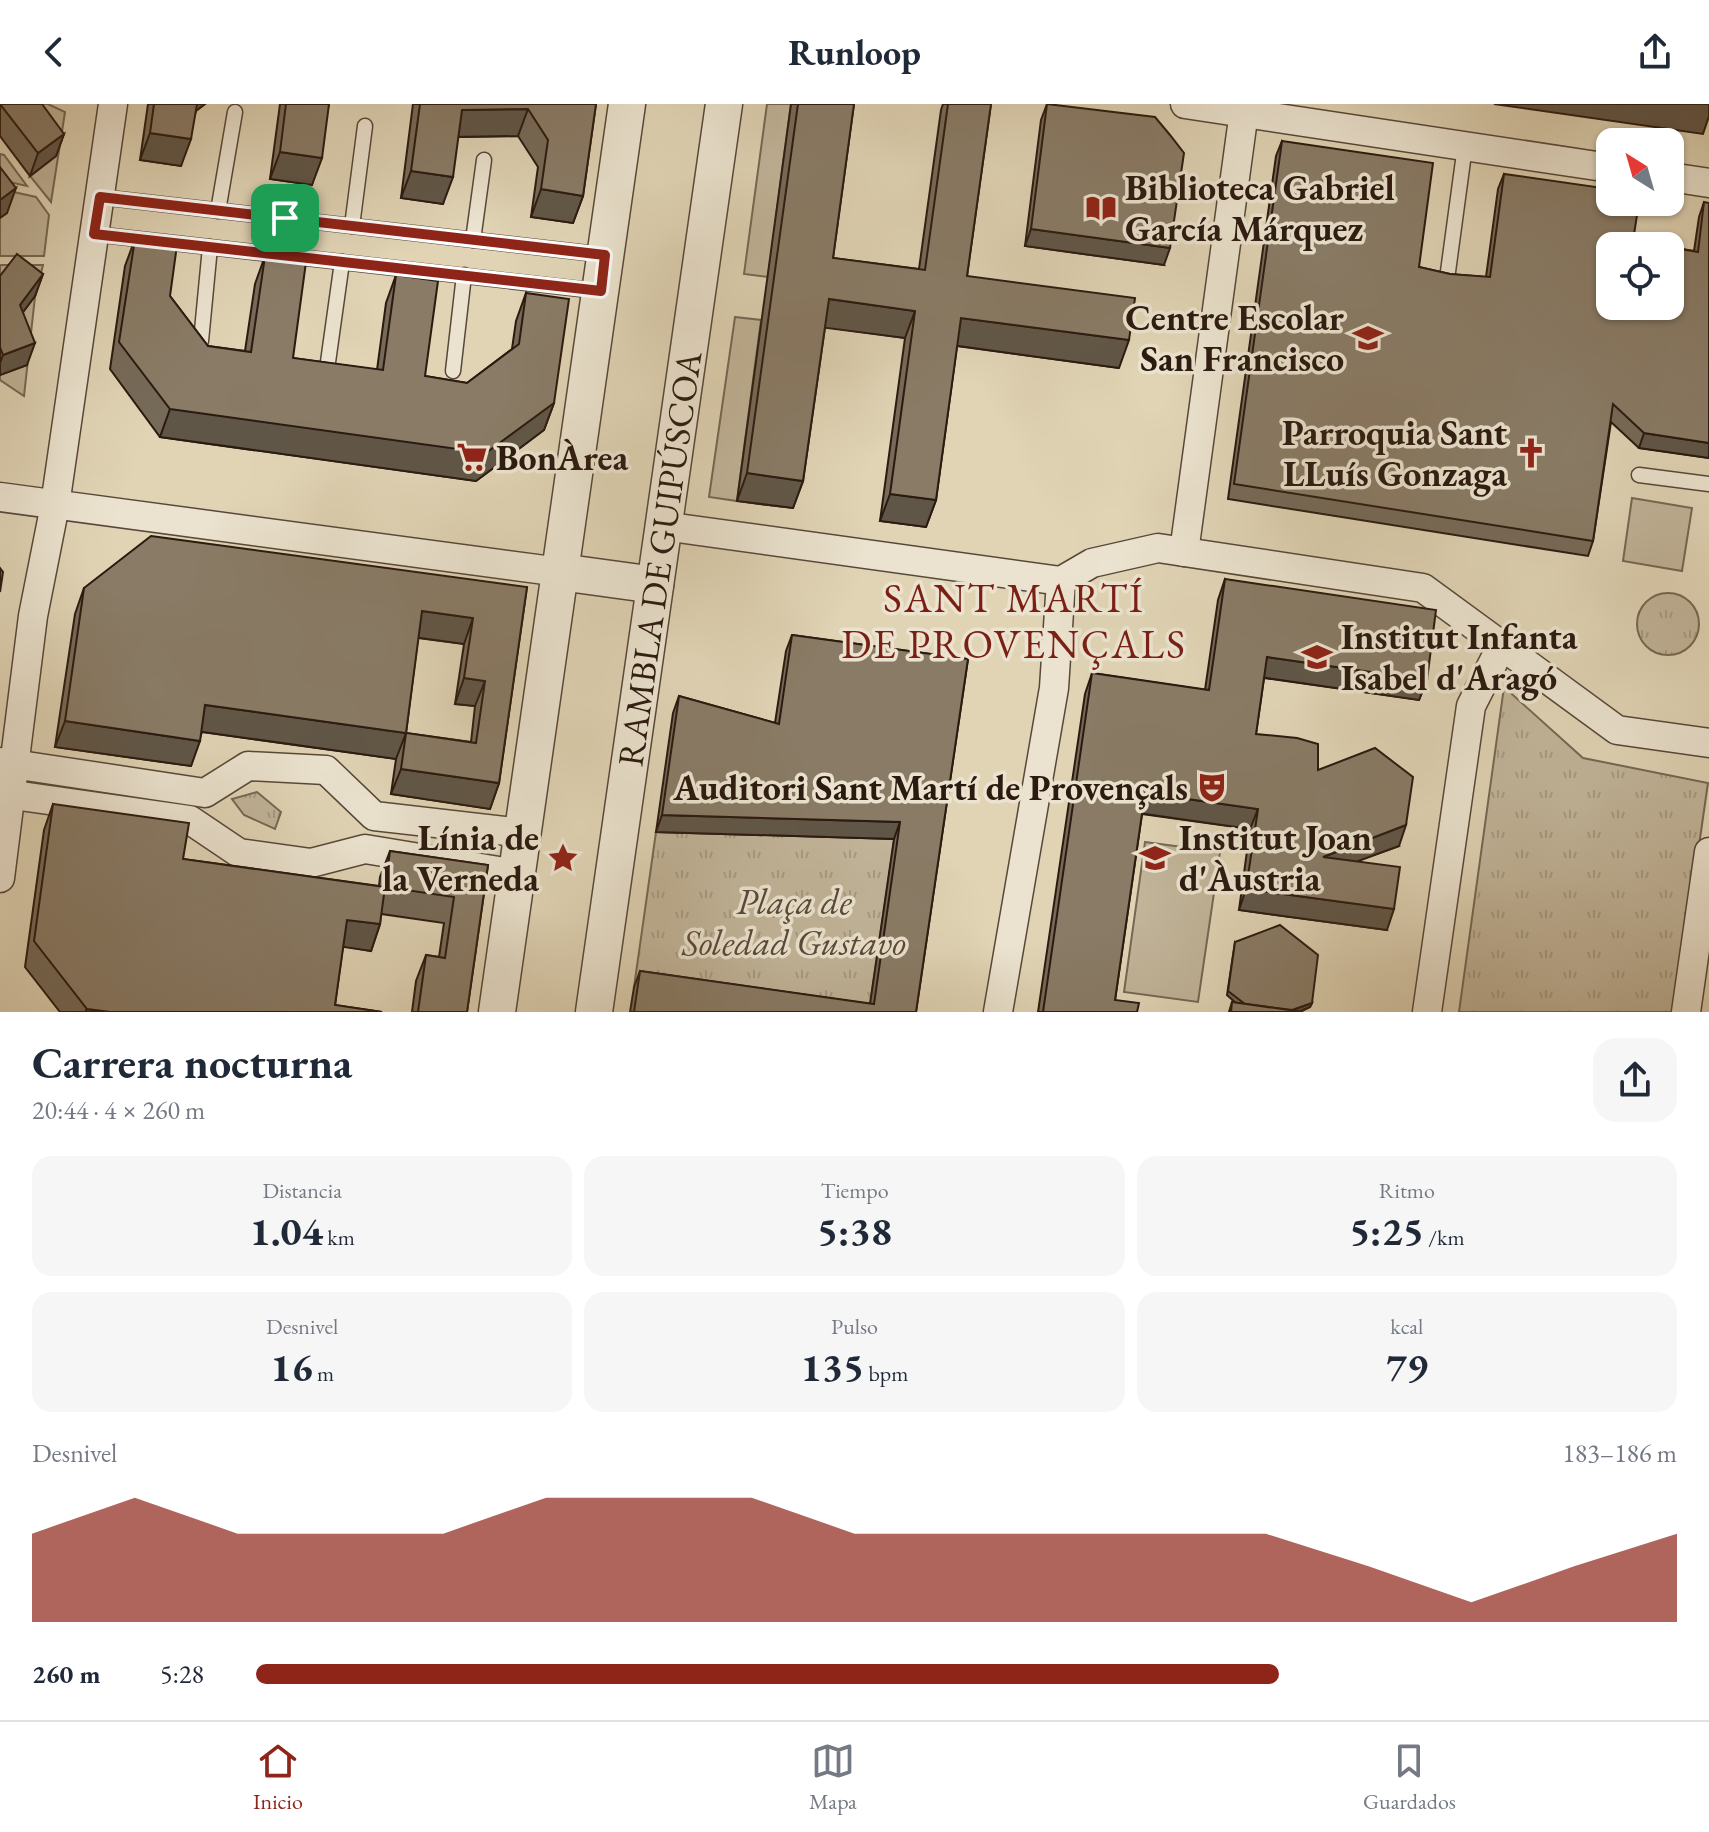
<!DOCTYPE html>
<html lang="es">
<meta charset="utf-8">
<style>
:root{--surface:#fff;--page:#f6f6f7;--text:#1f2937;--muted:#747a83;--line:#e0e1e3;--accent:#8f2418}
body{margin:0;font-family:"EB Garamond",serif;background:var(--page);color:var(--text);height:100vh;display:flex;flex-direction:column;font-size:30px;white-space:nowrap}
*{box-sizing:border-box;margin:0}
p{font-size:26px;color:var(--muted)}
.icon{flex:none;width:44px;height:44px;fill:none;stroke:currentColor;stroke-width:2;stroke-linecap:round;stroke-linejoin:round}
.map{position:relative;height:908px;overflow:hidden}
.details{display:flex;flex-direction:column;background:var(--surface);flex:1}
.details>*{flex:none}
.needle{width:52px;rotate:323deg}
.tools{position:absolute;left:1596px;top:24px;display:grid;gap:16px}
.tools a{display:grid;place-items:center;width:88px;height:88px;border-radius:16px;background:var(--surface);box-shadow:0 2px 6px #0004;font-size:40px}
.pin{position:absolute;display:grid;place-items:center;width:68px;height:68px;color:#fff;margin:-34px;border-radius:16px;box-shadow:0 4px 12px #0006}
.round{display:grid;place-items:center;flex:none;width:84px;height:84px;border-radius:24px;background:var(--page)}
.head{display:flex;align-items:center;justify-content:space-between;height:136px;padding:0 32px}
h1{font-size:44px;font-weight:700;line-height:60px}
.metrics{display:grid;grid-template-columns:repeat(3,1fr);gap:12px;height:136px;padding:8px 32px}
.metrics div{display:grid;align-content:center;border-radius:20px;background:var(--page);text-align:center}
.metrics b{font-size:40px;font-weight:700}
.metrics small{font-size:22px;font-weight:400}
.metrics p{font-size:22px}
.chart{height:224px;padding:16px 32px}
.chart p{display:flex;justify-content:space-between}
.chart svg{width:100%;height:144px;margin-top:8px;fill:var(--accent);opacity:.7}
ul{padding:0 32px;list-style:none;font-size:26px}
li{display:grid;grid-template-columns:128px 96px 1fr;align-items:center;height:60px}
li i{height:20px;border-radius:10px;background:var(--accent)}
header{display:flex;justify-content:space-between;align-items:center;height:104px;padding:0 32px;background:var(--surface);font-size:36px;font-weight:700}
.tab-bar{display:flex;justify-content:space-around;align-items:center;height:112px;border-top:2px solid var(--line);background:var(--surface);font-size:22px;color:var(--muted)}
.tab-bar a{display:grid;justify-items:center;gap:4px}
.tab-bar .selected{color:var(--accent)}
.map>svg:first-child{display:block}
.grass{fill:#c1b499;stroke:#766754;stroke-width:2}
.park{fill:url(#park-tufts);stroke:#766754;stroke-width:2}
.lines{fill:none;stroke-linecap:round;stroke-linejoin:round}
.service-casing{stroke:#584839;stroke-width:17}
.minor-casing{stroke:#584839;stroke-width:31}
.tertiary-casing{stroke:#584839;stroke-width:39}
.service{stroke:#ebe3cf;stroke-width:14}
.minor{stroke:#ebe3cf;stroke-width:28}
.tertiary{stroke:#ebe3cf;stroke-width:36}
.wall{fill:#766a58;stroke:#2b1a10;stroke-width:2;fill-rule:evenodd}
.shaded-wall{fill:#605647;stroke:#2b1a10;stroke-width:2}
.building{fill:#897b66;stroke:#2b1a10;stroke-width:2;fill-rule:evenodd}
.route-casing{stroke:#fff;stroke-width:16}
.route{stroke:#8f2418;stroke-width:10}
.labels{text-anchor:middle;stroke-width:7;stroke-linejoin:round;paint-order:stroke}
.poi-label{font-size:36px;font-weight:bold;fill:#2b1a10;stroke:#ebe3cf;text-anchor:start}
.street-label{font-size:36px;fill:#2b1a10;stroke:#ebe3cf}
.park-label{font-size:36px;font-style:italic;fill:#584839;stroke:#ebe3cf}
.quarter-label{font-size:40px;letter-spacing:2px;fill:#7a1f14;stroke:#ebe3cf}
</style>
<header><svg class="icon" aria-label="back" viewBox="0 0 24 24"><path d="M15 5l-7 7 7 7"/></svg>Runloop<svg class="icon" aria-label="share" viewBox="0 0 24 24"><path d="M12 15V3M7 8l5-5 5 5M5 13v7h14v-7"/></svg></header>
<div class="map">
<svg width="1709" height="908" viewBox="0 0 1709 908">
<defs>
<pattern id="park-tufts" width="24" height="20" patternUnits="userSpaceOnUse" patternTransform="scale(2)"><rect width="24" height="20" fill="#c1b499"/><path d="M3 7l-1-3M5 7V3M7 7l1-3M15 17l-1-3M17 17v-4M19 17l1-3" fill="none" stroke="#a69a83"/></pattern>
</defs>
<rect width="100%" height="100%" fill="#e0d4b5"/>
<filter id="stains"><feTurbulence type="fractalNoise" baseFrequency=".0025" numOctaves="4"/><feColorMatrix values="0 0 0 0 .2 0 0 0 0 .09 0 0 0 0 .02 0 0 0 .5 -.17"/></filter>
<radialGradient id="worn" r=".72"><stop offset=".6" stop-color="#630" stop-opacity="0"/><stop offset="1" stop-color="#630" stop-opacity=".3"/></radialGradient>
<g class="grass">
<path d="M17,0H48L65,8L51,98L30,72L56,52Z"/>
<path d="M767,0H791L768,173L744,170Z"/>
<path d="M0,50L4,51L27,82L0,76Z"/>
<path d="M0,85L36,93L49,111L44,152H0Z"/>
<path d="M0,161H43L35,193L24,292L0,276Z"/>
<path d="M735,213L761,216L737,397L709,393Z"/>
<path d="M1632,394L1692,404L1682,467L1623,457Z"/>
<path d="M1145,738L1220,748L1198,898L1124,888Z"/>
</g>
<g class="park">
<circle cx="1668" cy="520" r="31"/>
<path d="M1504,583L1583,654L1708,679L1675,908H1459Z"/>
<path d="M904,668L869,908L634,883L656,728Z"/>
<path d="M257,688L281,708L275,725L244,711L232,695Z"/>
</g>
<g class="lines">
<g class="service-casing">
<g id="service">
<path d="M100,93L605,151"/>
<path d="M218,107L235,8"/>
<path d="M352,122L365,22"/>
<path d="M94,130L598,187"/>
<path d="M473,136L484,56"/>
<path d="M1447,175L1465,42"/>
<path d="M201,237L210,143"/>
<path d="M328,258L342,158"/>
<path d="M453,267L464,171"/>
<path d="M1639,371L1709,380"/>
</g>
</g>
<g class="minor-casing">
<g id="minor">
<path d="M1185,0L1610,64"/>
<path d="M1670,73L1709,79"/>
<path d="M0,393L560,468"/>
<path d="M663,422L1061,477L1092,459L1158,444L1423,484L1617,626L1709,639"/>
<path d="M1184,448L1245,0"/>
<path d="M0,658L205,689L248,662L326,666L374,712L523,729"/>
<path d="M0,689L190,716L239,749L311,759L365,745L517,770"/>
<path d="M0,774L33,512L55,401L113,0"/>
<path d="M998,908L1054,584L1061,477"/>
<path d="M1427,908L1471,602L1501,543"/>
<path d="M1686,908L1709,748"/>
</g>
</g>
<g class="tertiary-casing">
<g id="tertiary">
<path d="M560,468L655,481"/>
<path d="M497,908L627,0"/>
<path id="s1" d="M594,908L724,0"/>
</g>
</g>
<use href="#service" class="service"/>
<use href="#minor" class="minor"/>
<use href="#tertiary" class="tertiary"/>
</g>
<g class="wall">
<path d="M0,0L64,30L56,52L30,72L0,32Z"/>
<path d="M148,0H205L196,7L181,62L140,56Z"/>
<path d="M280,0H329L312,81L270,75Z"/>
<path d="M413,0H596L583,92L573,119L531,113L538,63L518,32L458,33L443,100L401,94Z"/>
<path d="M791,0H854L833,154L919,165L941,6L943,0H991L967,172L1119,264L957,242L936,396L926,423L880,417L905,234L825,223L803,377L793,404L737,397Z"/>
<path d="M1047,0L1164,161L1025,142L1041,16Z"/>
<path d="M1282,37L1419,163L1450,170L1486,173L1498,85L1504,70L1633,137L1694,147L1699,113L1704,98L1709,354L1639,344L1611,318L1593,437L1588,452L1228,395L1276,52Z"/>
<path d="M135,135L170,192L208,242L245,247L255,180L265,152L293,254L377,266L386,199L396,171L425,272L467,279L512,245L516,217L526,189L554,299L544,326L476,377L160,333L110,265L125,162Z"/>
<path d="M43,170L35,192L23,208L27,261L0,271V172Z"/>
<path d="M1225,475L1427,576L1419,596L1264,574L1256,630L1318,666L1399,742L1357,757L1387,826L1239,806L1250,725L1142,710L1115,896L1137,908H1038L1085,590L1092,569L1205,586L1218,496Z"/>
<path d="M527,483L499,679L490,705L391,690L396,655L361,650L202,628L191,662L55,643L75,510L84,484ZM418,534L464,540L455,600L475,602L471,638L406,629Z"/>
<path d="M792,531L968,555L916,908H630L634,883L640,867L870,900L894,735L656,728L673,609L679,592L775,619L786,547Z"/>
<path d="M53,700L183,755L379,782L380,773L390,747L488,761L467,908H412L416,877L426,851L439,853L444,819L381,810L380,820L371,847L343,842L335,901L382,908H60L25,863L44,726Z"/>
<path d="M1235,838L1312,899L1310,903L1300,908H1303H1229L1232,898L1236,899L1227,891Z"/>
</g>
<g class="shaded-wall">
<path d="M193,0H205L189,12Z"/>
<path d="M1494,0H1709V12L1703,30Z"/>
<path d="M528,5L518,32L452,33L462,6Z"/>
<path d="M150,29L191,35L181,62L140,56Z"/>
<path d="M64,30L56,52L30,72L38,49Z"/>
<path d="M280,48L322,54L312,81L270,75Z"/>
<path d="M411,67L453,73L443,100L401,94Z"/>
<path d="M16,84L7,109L0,114V96Z"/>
<path d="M541,85L583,92L573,119L531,113Z"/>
<path d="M1031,125L1170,144L1164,161L1025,142Z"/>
<path d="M43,170L35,192L12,223L20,201Z"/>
<path d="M829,195L915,207L905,234L819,223Z"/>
<path d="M961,214L1129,236L1119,264L951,241Z"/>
<path d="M35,239L27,261L0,271V259L3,251Z"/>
<path d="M554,299L544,326L476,377L160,333L170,305Z"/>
<path d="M1644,329L1709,339V354L1639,344Z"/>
<path d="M747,369L803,377L793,404L737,397Z"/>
<path d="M890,390L936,396L926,423L880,417Z"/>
<path d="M422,507L473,514L464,540L413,533Z"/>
<path d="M1267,553L1427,576L1419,596L1260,573Z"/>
<path d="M464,574L485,577L475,602L455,600Z"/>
<path d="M205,601L406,629L396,655L196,627Z"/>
<path d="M65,617L200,637L191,662L55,643Z"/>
<path d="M401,665L499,679L490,705L391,690Z"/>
<path d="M1145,689L1258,705L1250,725L1138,709Z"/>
<path d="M662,711L900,718L894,735L656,728Z"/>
<path d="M1406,721L1399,742L1315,773L1323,753Z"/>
<path d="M1246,785L1394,805L1387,826L1239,806Z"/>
<path d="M347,816L380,820L371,847L337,842Z"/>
<path d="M1312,899L1310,903L1298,908H1288Z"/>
<path d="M87,905L110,908H85Z"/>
</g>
<g class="building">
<path d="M0,0H42L64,30L38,49Z"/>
<path d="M154,0H197L191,35L150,29Z"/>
<path d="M286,0H329L322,54L280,48Z"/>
<path d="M420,0H596L583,92L541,85L548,36L528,5L462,6L453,73L411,67Z"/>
<path d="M798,0H854L833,154L925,166L948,0H991L967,172L1135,194L1129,236L961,214L936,396L890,390L915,207L829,195L803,377L747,369Z"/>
<path d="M1047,0L1155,13L1170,31L1184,49L1170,144L1031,125Z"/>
<path d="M1282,37L1433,59L1419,163L1450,170L1490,173L1504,70L1610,85V98H1639L1633,137L1663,142H1610V202H1670V143L1698,148L1704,98L1709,99V339L1644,329L1613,300L1593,437L1234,380Z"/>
<path d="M0,63L16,84L0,96Z"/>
<path d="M135,135L177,141L170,192L208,242L251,248L265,152L306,158L293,254L383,266L396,171L438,177L425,272L467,279L519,240L526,189L569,195L554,299L486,349L170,305L119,238Z"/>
<path d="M17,150L43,170L20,201L35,239L3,251L0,243V172Z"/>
<path d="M151,432L527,483L499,679L401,665L406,629L370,624L205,601L200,637L65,617L84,484ZM422,507L473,514L464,574L485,577L476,639L406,629Z"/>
<path d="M0,464L3,468L0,488Z"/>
<path d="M1225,475L1436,506L1427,576L1267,553L1256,630L1297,634L1318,640V666L1375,644L1413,673L1406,721L1323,753L1400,763L1394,805L1246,785L1258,705L1145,689L1115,896L1139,899L1137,908H1043L1092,569L1209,586Z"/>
<path d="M792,531L968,555L916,908H634L640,867L874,900L900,718L662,711L679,592L779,620Z"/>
<path d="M53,700L189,719L183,755L385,783L380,820L347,816L335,901L382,908H110L87,905L34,837Z"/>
<path d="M390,747L488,761L467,908H418L426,851L445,854L454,793L385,783Z"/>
<path d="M1280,821L1318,851L1312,899L1292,906L1245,900L1228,887L1235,838Z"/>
<path d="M1232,898L1303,908H1231Z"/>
</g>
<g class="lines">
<g class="route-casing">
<path id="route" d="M100,93L605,151L601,187L94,130Z"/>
</g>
<use href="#route" class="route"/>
</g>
<defs>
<g id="library-bare" transform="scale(2.4)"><path d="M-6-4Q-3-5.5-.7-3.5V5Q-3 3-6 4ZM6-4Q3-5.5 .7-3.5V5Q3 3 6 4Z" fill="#8f2418" stroke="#ebe3cf" stroke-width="2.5" paint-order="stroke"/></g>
<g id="school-bare" transform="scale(2.4)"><path d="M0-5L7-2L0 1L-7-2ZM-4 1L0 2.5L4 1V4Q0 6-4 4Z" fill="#8f2418" stroke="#ebe3cf" stroke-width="2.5" paint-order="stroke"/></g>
<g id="church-bare" transform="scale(2.4)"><path d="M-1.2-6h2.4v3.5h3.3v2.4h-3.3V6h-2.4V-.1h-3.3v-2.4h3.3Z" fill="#8f2418" stroke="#ebe3cf" stroke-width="2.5" paint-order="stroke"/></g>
<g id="supermarket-bare" transform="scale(2.4)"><path d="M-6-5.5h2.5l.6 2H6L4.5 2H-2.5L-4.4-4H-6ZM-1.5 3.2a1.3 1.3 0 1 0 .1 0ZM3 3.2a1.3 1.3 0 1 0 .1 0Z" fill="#8f2418" stroke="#ebe3cf" stroke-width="2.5" paint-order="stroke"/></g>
<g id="theatre-bare" transform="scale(2.4)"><path d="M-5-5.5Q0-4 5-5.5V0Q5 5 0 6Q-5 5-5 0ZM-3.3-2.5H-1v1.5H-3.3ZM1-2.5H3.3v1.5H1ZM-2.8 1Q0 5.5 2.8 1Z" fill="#8f2418" stroke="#ebe3cf" stroke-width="2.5" paint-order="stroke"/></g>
<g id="sight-bare" transform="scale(2.4)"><path d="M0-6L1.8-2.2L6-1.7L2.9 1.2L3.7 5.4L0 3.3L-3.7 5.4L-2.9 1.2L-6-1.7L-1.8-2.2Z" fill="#8f2418" stroke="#ebe3cf" stroke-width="2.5" paint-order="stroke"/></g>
</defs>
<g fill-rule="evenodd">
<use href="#library-bare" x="1101" y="104"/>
<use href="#school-bare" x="1368" y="234"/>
<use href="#church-bare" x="1531" y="349"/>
<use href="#supermarket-bare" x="472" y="353"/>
<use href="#school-bare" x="1317" y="553"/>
<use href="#theatre-bare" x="1212" y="683"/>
<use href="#sight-bare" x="563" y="754"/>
<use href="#school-bare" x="1155" y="754"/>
</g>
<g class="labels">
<g class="poi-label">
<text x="1125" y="96">Biblioteca Gabriel<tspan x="1125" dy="41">García Márquez</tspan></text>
<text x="1344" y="226" text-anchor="end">Centre Escolar<tspan x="1344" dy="41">San Francisco</tspan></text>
<text x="1507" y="341" text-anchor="end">Parroquia Sant<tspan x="1507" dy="41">LLuís Gonzaga</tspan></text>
<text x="496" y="366">BonÀrea</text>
<text x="1341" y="545">Institut Infanta<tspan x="1341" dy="41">Isabel d'Aragó</tspan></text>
<text x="1188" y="696" text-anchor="end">Auditori Sant Martí de Provençals</text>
<text x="539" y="746" text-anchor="end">Línia de<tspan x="539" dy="41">la Verneda</tspan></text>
<text x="1179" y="746">Institut Joan<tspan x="1179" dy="41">d'Àustria</tspan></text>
</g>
<g class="street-label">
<text dy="13" stroke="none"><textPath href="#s1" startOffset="458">RAMBLA DE GUIPÚSCOA</textPath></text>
</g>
<g class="park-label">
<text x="794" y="810">Plaça de<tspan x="794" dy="41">Soledad Gustavo</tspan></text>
</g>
<g class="quarter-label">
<text x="1014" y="508">SANT MARTÍ<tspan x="1014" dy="46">DE PROVENÇALS</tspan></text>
</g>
</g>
<rect width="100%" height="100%" filter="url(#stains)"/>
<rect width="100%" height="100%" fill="url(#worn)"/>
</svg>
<div class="tools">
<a><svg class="needle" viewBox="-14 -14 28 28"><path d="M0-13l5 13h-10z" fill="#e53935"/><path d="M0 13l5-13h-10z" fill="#747a83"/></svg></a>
<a><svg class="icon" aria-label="locate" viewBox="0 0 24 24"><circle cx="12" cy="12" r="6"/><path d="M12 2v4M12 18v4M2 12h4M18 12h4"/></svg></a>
</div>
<div class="pin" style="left:285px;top:114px;background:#1e9e55"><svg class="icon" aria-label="arrive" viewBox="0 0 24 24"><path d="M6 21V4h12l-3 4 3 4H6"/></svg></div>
</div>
<section class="details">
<div class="head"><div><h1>Carrera nocturna</h1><p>20:44 · 4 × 260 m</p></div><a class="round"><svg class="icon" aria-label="share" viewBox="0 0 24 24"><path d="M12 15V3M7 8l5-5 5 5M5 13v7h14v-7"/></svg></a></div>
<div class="metrics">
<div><p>Distancia</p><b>1.04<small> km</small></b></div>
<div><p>Tiempo</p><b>5:38</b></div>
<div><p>Ritmo</p><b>5:25<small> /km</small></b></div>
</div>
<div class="metrics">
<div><p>Desnivel</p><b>16<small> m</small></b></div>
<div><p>Pulso</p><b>135<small> bpm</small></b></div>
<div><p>kcal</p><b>79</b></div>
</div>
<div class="chart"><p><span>Desnivel</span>183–186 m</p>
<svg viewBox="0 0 160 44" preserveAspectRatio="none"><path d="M0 44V17L10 6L20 17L30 17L40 17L50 6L60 6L70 6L80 17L90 17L100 17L110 17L120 17L130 27L140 38L150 27L160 17V44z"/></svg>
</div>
<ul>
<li><b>260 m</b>5:28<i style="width:72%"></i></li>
</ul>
</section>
<nav class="tab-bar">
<a class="selected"><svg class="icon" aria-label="home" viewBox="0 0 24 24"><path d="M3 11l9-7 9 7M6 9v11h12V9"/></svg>Inicio</a>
<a><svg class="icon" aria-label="map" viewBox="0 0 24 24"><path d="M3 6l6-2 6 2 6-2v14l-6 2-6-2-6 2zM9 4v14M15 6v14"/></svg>Mapa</a>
<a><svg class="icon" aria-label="saved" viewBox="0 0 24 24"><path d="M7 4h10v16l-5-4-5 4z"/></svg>Guardados</a>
</nav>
